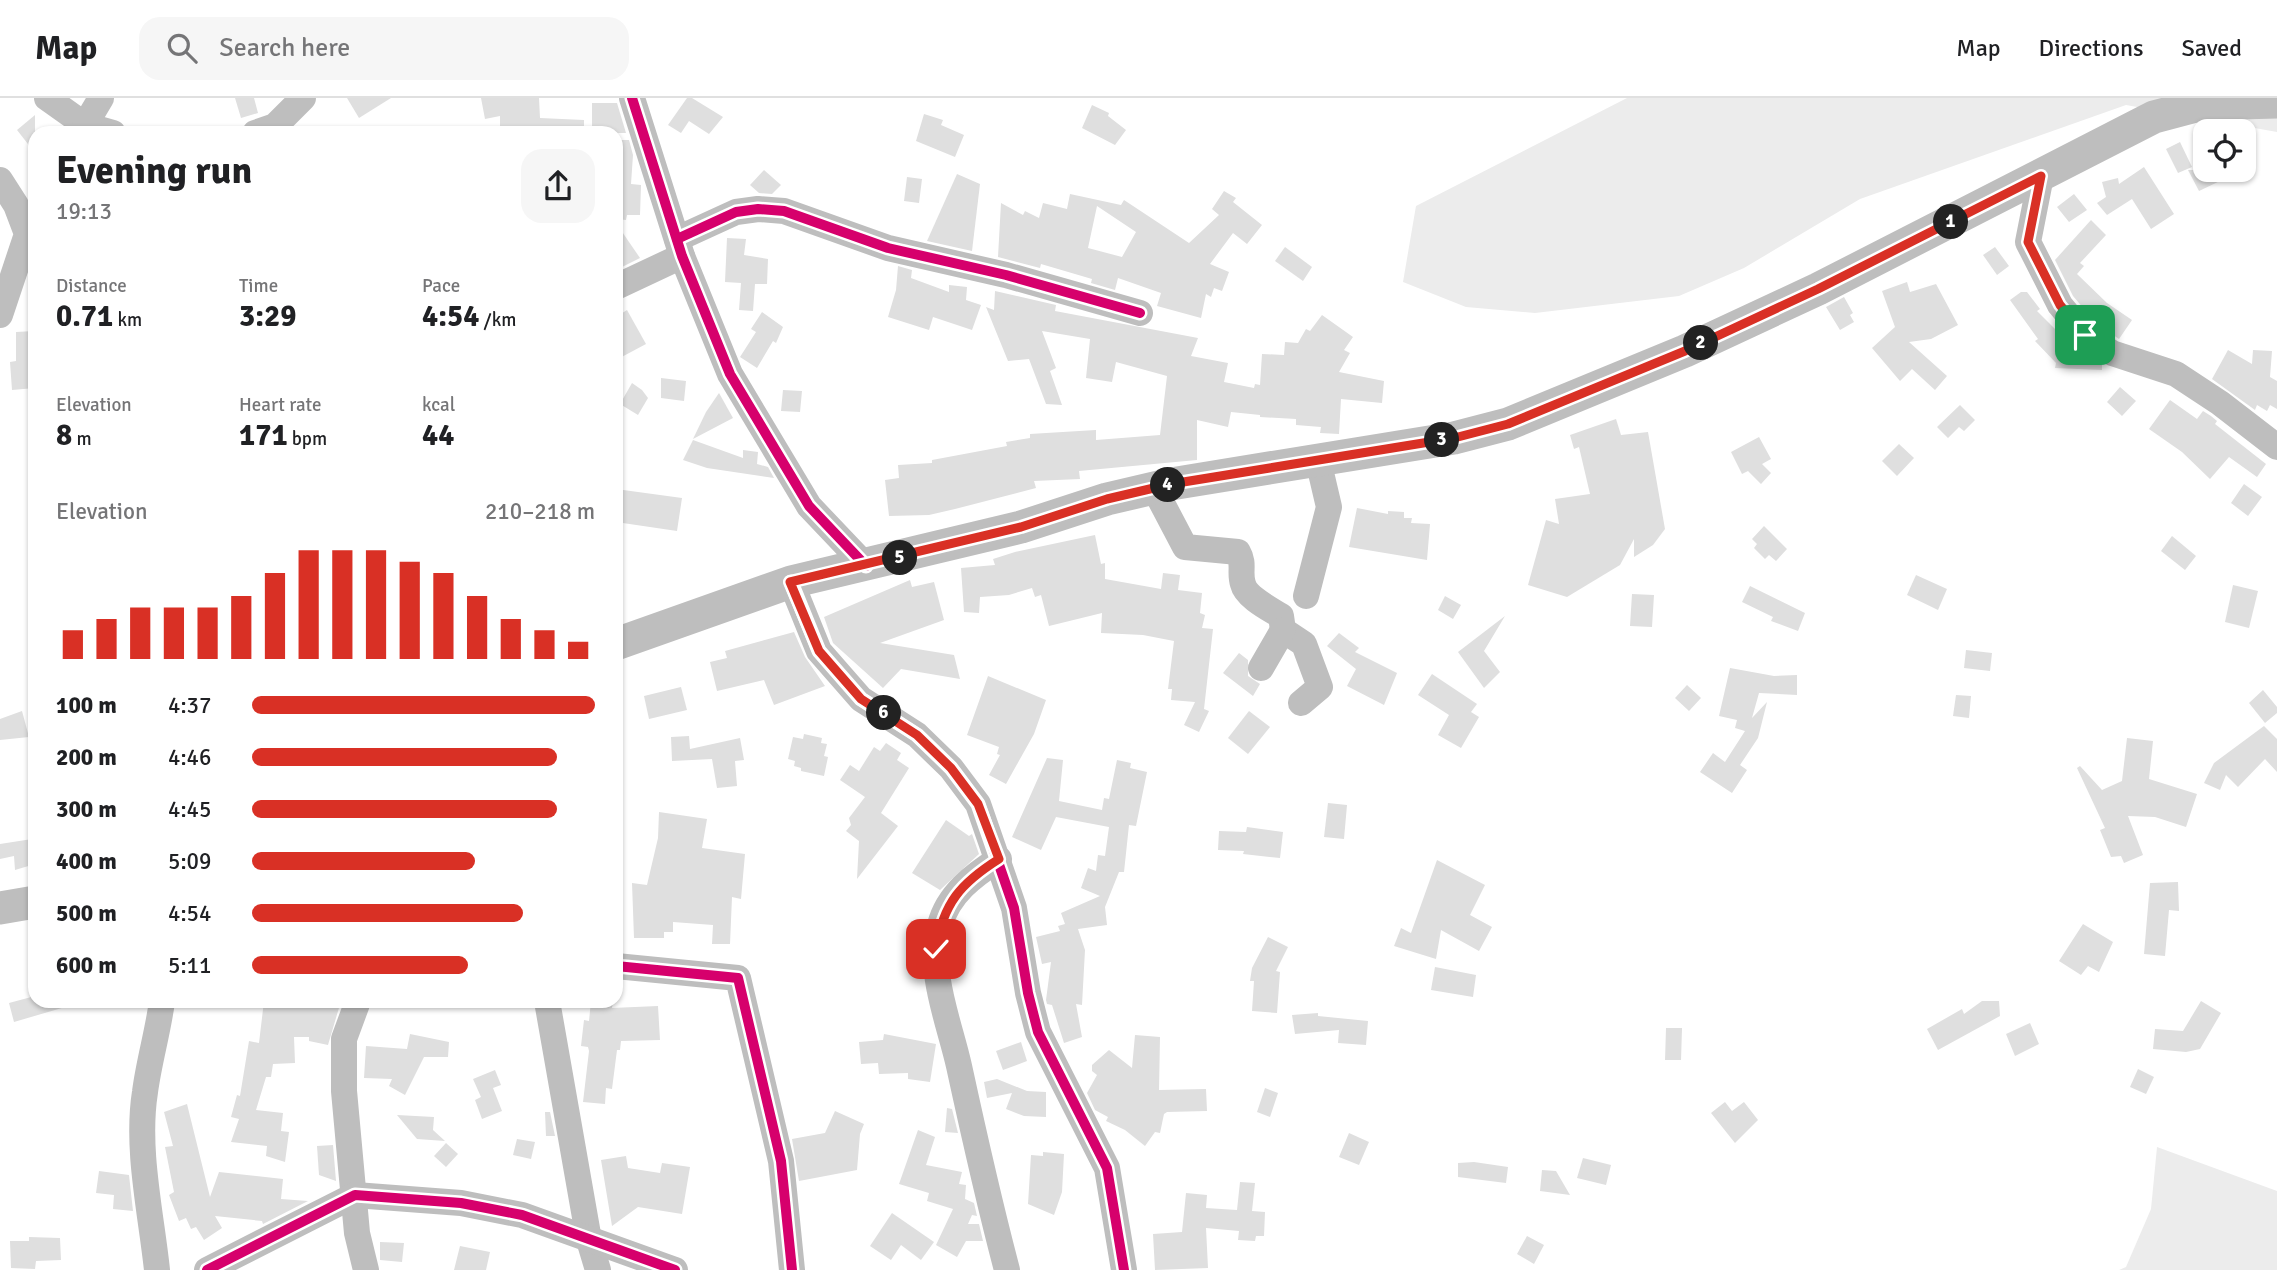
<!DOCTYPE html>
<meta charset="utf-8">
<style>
:root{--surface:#fff;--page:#f6f6f6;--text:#202124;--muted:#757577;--line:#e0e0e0;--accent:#d93025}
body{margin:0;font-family:Signika,sans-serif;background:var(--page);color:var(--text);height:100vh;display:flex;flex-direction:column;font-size:26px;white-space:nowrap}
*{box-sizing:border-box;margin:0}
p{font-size:23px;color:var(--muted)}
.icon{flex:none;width:38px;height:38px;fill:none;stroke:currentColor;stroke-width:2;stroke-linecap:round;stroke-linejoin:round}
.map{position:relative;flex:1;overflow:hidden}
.panel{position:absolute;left:28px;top:28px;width:595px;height:882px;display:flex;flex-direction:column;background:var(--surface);border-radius:21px;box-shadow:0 2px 5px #0004}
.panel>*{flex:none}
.controls{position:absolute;left:2193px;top:21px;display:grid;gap:14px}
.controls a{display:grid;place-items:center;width:63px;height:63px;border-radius:14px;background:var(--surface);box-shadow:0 2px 5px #0004;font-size:35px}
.pin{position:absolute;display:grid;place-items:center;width:60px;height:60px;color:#fff;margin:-30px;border-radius:14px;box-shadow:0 4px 10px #0006}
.km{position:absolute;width:35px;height:35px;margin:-18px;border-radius:50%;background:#222;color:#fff;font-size:19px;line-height:35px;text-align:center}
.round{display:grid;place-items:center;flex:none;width:74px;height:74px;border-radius:21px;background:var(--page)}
.summary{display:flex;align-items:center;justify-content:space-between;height:119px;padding:0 28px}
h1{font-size:38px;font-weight:700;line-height:52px}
.figures{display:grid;grid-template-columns:repeat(3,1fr);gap:10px;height:119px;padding:7px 28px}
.figures div{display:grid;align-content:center}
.figures b{font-size:30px;font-weight:700}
.figures small{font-size:19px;font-weight:400}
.figures p{font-size:19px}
.chart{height:196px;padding:14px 28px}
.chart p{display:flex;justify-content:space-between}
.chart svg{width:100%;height:126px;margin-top:7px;stroke:var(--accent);stroke-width:6}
ul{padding:0 28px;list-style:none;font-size:23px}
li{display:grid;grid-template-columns:112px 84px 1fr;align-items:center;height:52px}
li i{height:18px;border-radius:9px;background:var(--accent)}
header{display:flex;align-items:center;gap:42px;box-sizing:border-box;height:98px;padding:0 35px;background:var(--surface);border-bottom:2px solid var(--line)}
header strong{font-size:33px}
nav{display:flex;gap:38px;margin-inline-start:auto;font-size:24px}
.search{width:490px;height:63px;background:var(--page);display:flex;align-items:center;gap:18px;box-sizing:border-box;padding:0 24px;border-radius:21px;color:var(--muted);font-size:26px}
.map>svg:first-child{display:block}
.green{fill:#ececec}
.building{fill:#dfdfdf;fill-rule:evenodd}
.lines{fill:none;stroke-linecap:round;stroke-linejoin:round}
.minor{stroke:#bebebe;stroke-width:26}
.major{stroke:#bebebe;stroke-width:33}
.cycleway-casing{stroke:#fff;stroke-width:15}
.cycleway{stroke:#d6006c;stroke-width:10}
.route-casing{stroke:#fff;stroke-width:14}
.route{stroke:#d93025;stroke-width:9}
</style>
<header>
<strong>Map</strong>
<div class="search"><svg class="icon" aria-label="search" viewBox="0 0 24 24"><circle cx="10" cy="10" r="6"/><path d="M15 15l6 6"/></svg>Search here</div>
<nav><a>Map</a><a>Directions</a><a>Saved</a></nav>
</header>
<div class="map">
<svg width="2277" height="1172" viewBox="0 0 2277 1172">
<rect width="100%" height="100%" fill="#fff"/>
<g class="green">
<path d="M1627,0H2277V34L2126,7L1860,101L1744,170L1679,198L1535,215L1466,209L1403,184L1416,108Z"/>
<path d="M2157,1049L2277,1093V1172H2119L2126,1169L2151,1111Z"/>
</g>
<g class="building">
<path d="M235,0H254L258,15L241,20Z"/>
<path d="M347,0H391L359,20Z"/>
<path d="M481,0H539L540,20L584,22V35L500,33V18L485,21Z"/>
<path d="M687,0H692L723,19L709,36L689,23L681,35L668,27Z"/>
<path d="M592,5H617L626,35H592Z"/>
<path d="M1092,7L1109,15L1108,18L1126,32L1115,47L1082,30Z"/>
<path d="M924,16L943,22L941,27L964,37L955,59L916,43Z"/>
<path d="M35,17V55L17,32Z"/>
<path d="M617,42H629L633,57L631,86L641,87L640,117H627L626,122L616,121Z"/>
<path d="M2180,44L2192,69L2178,75L2166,51Z"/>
<path d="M2144,69L2174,116L2151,131L2132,101L2107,117L2097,105L2106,99L2102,84L2118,80L2119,86Z"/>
<path d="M764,72L781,87L772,96L759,95L750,87Z"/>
<path d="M2188,72H2243L2199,93Z"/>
<path d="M957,76L980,86L972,153L927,143Z"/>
<path d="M907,79L922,81L919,105L904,103Z"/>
<path d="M1224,93L1236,100L1233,104L1262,127L1247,146L1233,135L1210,166L1229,174L1222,193L1214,190L1211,199L1206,196L1201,220L1157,208L1161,195L1118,180L1115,192L1091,185L1092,181L1041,166L1040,170L998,159L1001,105L1023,117L1025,113L1039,120L1043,105L1067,111L1070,96L1121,107L1124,102L1189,145L1219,117L1212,111ZM1097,108L1136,134L1122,159L1088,150Z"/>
<path d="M2074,96L2087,112L2069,124L2057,109Z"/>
<path d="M2091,122L2106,137L2080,165L2084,168L2077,176L2107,205L2132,222L2119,241L2096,225L2073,198L2055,162Z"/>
<path d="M616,125L640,160L616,172Z"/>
<path d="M727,140L746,141L744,157L768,161L767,186H755L753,213L739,212L741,185L725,184Z"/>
<path d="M1285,149L1312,169L1303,183L1275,163Z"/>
<path d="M1995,149L2009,168L1997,177L1983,157Z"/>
<path d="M898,168L912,172L911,180L949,194V187L967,189L966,202L981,207L972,232L933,219L929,232L888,219L896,192Z"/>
<path d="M1907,184L1910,194L1936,186L1958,227L1931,241L1909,244L1947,278L1935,292L1912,271L1900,283L1872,250L1895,229L1882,193Z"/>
<path d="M995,193L1056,207L1055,213L1198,240L1191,258L1228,265L1224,284L1254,290L1255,286L1260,287L1262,256L1284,257L1285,244L1298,245L1306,231L1310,233L1322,217L1353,239L1344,252L1350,255L1339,274L1384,283L1382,305L1341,301L1339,336L1320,335L1321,329L1296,327V321L1260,319V317L1231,314L1228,329L1197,322V362L1079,373L1080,381L1034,383L1036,390L955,411L929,417L889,418L885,382L899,380L898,367L932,365V362L1007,348L1006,344L1030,340V336L1096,332V342L1160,337L1167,278L1116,264L1112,284L1086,280L1090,241L1042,233L1056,270L1050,273L1062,307L1046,306L1029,261L1008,263L986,209L994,212Z"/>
<path d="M2021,194H2027L2040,211L2037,213L2068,244L2102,267V272L2055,270L2056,265L2035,243L2038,241L2010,202Z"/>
<path d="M1844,199L1853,215L1850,217L1854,224L1840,232L1826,209Z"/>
<path d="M627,212L646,246L616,262V219Z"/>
<path d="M762,214L783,229L776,245L773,243L757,270L740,259L756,234L751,231Z"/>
<path d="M34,233L35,290L12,292L10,264L16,263V234Z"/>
<path d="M2228,252L2252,266L2253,252L2272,253L2270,279L2277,283V311L2270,307L2267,313L2257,307L2255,312L2212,281Z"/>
<path d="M661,280L686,283L684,303L661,300Z"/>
<path d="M632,285L642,292L648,300L638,317L620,306Z"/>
<path d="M2120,289L2136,303L2122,318L2107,304Z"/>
<path d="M783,292L802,293L800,314L781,313Z"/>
<path d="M719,295L733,320L693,341L706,314Z"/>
<path d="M2170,302L2197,321L2203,313L2211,318L2217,323L2215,326L2266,366L2257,379L2229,359L2210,381L2182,354L2149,331Z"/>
<path d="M1960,307L1975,322L1964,333L1959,329L1948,340L1937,329Z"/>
<path d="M1616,321L1621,337L1648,334L1665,431L1653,447L1634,459V441L1620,467L1567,499L1528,487L1546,422L1559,426L1555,401L1590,396L1579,349L1574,351L1570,337Z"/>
<path d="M1759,339L1771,361L1762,366L1771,375L1761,386L1748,373L1742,376L1731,354Z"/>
<path d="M693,342L743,360V352L758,354L757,366L768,369L774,380L707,370L683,362Z"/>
<path d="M1899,346L1914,360L1897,378L1882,363Z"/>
<path d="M2244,386L2262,399L2248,418L2231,405Z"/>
<path d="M616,391L682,400L677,433L616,424Z"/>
<path d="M1357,410L1388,416V413L1404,414V420H1412L1411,425L1430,426L1427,462L1349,449Z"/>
<path d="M1764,428L1787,451L1776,463L1769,457L1765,461L1754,450L1757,446L1752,441Z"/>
<path d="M1095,437L1101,466L1105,465V481L1161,491L1163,475L1180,477L1178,492L1202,495L1200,515L1205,517L1202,530L1213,531L1204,611L1209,613L1199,634L1184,627L1195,604L1171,602L1172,591H1168L1174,543L1143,537L1101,535L1102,515L1049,528L1041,497L1035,499L1032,490L1009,497L980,499L979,515L964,514L961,470L995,467L993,461L1015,454Z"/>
<path d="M2172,438L2196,458L2185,472L2161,453Z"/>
<path d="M1916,477L1947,491L1938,512L1907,497Z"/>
<path d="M910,482L912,489L934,484L944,522L880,545L954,557L960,581L901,571L883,590L833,545L824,519Z"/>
<path d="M2233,487L2258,493L2249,530L2225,524Z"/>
<path d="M1750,488L1805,515L1798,533L1771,523L1773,519L1742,504Z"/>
<path d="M1632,496L1654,497L1652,529L1630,528Z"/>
<path d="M1445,498L1461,507L1453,521L1438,512Z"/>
<path d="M1505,518L1484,553L1500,574L1484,590L1458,554Z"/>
<path d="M794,534L805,559L825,588L774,607L764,582L717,593L710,564L727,560L725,553Z"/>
<path d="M1339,535L1359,550L1355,554L1397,575L1384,607L1347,588L1356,571L1327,548Z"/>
<path d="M1966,552L1992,555L1990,573L1964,570Z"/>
<path d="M1239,555L1248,562V578L1260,586L1253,598L1223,575Z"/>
<path d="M1730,570L1774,578L1797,577V597L1759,595L1752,620L1767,604L1758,640L1740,667L1747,672L1732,695L1700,674L1713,655L1725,664L1745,633L1735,630L1737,622L1719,618Z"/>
<path d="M1432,576L1477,606L1471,614L1479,619L1461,650L1438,637L1449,617L1418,597Z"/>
<path d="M988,578L1046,602L1034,636L1006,686L989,677L1000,657L997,656L999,649L967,637Z"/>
<path d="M1687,587L1701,600L1689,613L1675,600Z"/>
<path d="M681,589L687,612L649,621L644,598Z"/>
<path d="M2263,592L2277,609V615L2265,625L2249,605Z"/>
<path d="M1956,597L1971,598L1969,620L1953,618Z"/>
<path d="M22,613L29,639L0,642V621Z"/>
<path d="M1249,613L1270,629L1248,656L1228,640Z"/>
<path d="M2264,628L2277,641V674L2265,661L2238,689L2226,677L2220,692L2204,685L2214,665Z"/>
<path d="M804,636L822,640L821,645L827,646L824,658L828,659L824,678L801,673V670L794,668L795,663L788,661L793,639L803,641Z"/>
<path d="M689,638L690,651L740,640L744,662L735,663L737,688L717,690L712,661L672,663L671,639Z"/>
<path d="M2127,640L2153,643L2149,681L2197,696L2186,729L2155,719L2128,718L2143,757L2124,765L2121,758L2111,759L2100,732L2105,730L2077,670L2080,668L2102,692L2122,683Z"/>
<path d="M886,645L901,655L897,662L909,670L881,715L898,728L857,781L859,743L846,733L851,727L849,720L865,699L840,682L850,667L859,673L874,649L880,653Z"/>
<path d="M1047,660L1063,662L1059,703L1102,712L1104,700L1109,701L1117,662L1131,665L1130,670L1147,674L1136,728L1129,727L1124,774H1119L1105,809L1107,827L1078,831L1085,852L1082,907L1076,906L1082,939L1064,945L1052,907L1047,906L1046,902L1051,864L1042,866L1036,839L1060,833L1058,828L1065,826L1061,815L1100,798L1081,790L1088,770L1096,773L1098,757L1105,758L1109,729L1056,719L1041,752L1012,739Z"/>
<path d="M1328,705L1347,707L1344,741L1324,739Z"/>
<path d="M659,714L707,721L702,750L745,756L741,801L732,799L730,846H712L713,827L673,824V834H664V840H634L632,785L647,787L658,740Z"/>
<path d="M946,722L969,738L972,736L979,756L940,792L912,775Z"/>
<path d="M1247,729L1283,734L1280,760L1243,756L1244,753L1218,752L1219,733L1246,734Z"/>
<path d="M32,741L35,766L15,772L14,758L0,761V746Z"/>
<path d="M1437,762L1485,787L1470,817L1492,829L1479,853L1441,832L1436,861L1394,848L1401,830L1411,835Z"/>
<path d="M2178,784L2179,813L2169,812L2165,858L2144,856L2150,785Z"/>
<path d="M2083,826L2113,844L2099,874L2088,868L2081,877L2059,863Z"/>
<path d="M1268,839L1288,849L1276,873L1280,874L1277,915L1252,913L1254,883H1250L1252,870Z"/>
<path d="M1435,869L1476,877L1473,899L1431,892Z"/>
<path d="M35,898V903H72V907L14,924L9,905Z"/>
<path d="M264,903H341L328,947L309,943V939H294L295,965L273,966L271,979H266L256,1012L283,1015L281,1033L289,1034L285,1064L266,1058L267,1048L231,1044L239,1021L231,1019L237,997L240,998L249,943L259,945Z"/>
<path d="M591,903H613L612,910L658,908L660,942L621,943L620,952H617L612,991L606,990L605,1006L583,1004L589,953L588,949L581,948L584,922L589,923Z"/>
<path d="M1982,903H1999L2000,918L1938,952L1927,931L1962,911L1964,916Z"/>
<path d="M2201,903L2221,915L2200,951L2186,954L2153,951L2155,931L2183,933Z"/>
<path d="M1318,915V918L1368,923L1366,947L1338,945L1339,932L1295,936L1292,917Z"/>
<path d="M2030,925L2039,946L2015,958L2006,936Z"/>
<path d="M1666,930H1682L1681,962H1665Z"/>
<path d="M410,936L449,944L448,959H424L405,997L389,988L392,981L364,980L366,948L407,951Z"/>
<path d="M884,936L936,946L930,984L908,981V975L879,976L878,965L861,966L859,944L883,942Z"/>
<path d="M1135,937L1160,939L1159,992L1206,991L1207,1013L1167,1014L1164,1016L1160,1035L1155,1034L1145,1048L1125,1032L1106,1023L1108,1019L1095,1012L1087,995L1097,977L1092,973V967L1109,952L1132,970Z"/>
<path d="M1021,944L1027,963L1003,972L996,953Z"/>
<path d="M2138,971L2154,979L2146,996L2130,989Z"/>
<path d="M495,972L501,987L493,990L502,1013L482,1021L475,1002L481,999L473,981Z"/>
<path d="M997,981L1027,993L1046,994V1019L1024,1018L1006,1011L1012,995L987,1000L984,984Z"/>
<path d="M1265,990L1278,995L1270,1019L1257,1014Z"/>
<path d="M1725,1004L1732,1013L1744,1004L1758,1022L1735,1045L1711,1015Z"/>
<path d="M187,1006L210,1099L219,1074L283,1081L281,1101L308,1103L263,1126L262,1123L215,1118L222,1130L204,1142L196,1129L191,1131L186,1120L179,1123L169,1097L174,1094L165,1049L173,1048L164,1014Z"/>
<path d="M947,1010L952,1011L958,1035L945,1034Z"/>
<path d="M835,1013L864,1026L860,1036L857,1072L799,1083L792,1041L825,1035Z"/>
<path d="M545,1014H550L555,1038H546Z"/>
<path d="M397,1017L434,1019L433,1032L445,1043L417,1041Z"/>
<path d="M918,1032L935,1039L926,1067L962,1074L959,1086L966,1087L965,1101L974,1105L977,1118L972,1117L968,1126H979L983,1143H966L957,1159L936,1147L953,1111L927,1103L929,1095L899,1086Z"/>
<path d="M1349,1035L1369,1044L1359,1067L1339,1059Z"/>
<path d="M517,1041L535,1044L531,1061L513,1057Z"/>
<path d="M446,1045L458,1056L446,1069L434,1058Z"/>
<path d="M333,1047L336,1083L319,1077L317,1048Z"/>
<path d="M1043,1054L1064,1056L1062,1094L1054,1117L1028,1106L1031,1057L1043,1058Z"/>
<path d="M626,1058L628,1070L660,1075L662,1065L690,1069L682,1116L638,1109L612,1128L601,1062Z"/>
<path d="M1583,1060L1611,1067L1606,1087L1577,1080Z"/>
<path d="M1474,1064L1508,1069L1506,1085L1458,1079V1065Z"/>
<path d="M1542,1072L1556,1073L1570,1097L1540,1093Z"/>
<path d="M99,1073L129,1077L133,1113L113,1111L114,1097L96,1095Z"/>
<path d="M1240,1084L1255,1085L1252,1113L1265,1114L1264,1138H1256L1255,1143L1238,1142L1239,1133L1206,1130L1208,1170L1155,1172L1153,1136L1182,1134L1186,1095L1207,1097L1206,1110L1237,1112Z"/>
<path d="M892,1115L934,1144L921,1162L901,1147L891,1162L870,1148Z"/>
<path d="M1527,1138L1544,1147L1534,1166L1517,1156Z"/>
<path d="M29,1139L60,1140L61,1162L36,1163L35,1171L11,1170L10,1143H29Z"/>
<path d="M380,1144L404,1145L402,1164L380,1162Z"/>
<path d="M460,1148L490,1154L486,1172H454Z"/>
</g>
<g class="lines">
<g class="minor">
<path d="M47,0L85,27L113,35"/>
<path d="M632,0L682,158L730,276L809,408L866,468"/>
<path d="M85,27L101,0"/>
<path d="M255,35L275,28L303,0"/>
<path d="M2041,78L2028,144L2060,207L2085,237L2112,255L2176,276L2220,305L2277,349"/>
<path d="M0,82L16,107L27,136L0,217"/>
<path d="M677,141L736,114L758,111L784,113L888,150L1006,177L1140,215"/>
<path d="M616,189L682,158"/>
<path d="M1154,390L1185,449L1238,454C1245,466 1239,474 1243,486C1246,499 1270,511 1281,518L1283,532L1304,546L1320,589L1301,605"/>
<path d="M791,484L819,553L861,601L917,637L951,670L978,706L1014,810L1028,895L1038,934L1107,1070L1124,1172"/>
<path d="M1306,498L1329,409L1318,362"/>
<path d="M1261,570L1283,532"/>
<path d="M999,761C974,777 948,796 940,827C927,874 949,923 959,968C974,1037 989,1104 1007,1172"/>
<path d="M616,868L738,880L781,1063L792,1172"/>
<path d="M358,903L344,941V993L357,1135L366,1172"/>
<path d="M547,903L589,1142L598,1172"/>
<path d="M157,1172C151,1115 136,1051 145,994C149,963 158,934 162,903"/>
<path d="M207,1172L355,1097L461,1105L522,1117L675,1172"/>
</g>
<g class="major">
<path d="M616,546L791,484L1021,429L1107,401L1171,386L1454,340L1508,326L1685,253L1818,191L2154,19L2203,6L2277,4"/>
<path d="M0,810L35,804"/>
</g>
<g class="cycleway-casing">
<g id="cycleway">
<path d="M632,0L682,158L730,276L809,408L866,468"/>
<path d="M677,141L736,114L758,111L784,113L888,150L1006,177L1140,215"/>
<path d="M791,484L819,553L861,601L917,637L951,670L978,706L1014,810L1028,895L1038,934L1107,1070L1124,1172"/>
<path d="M616,868L738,880L781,1063L792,1172"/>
<path d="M207,1172L355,1097L461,1105L522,1117L675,1172"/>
</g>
</g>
<use href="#cycleway" class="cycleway"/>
</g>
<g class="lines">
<g class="route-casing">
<path id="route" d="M936,851C943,805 961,785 999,761L978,706L951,670L917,637L861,601L819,553L790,484L1021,429L1107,401L1171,386L1454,340L1508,326L1685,253L1818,191L2041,78L2028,144L2060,207L2085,237"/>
</g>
<use href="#route" class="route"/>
</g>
</svg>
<div class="controls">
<a><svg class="icon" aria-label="locate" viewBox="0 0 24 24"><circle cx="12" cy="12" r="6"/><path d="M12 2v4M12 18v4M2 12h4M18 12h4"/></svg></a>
</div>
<div class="pin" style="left:2085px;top:237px;background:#1e9e55"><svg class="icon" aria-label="arrive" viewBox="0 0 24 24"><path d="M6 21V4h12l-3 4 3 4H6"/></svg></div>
<div class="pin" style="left:936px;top:851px;background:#d93025"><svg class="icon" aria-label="check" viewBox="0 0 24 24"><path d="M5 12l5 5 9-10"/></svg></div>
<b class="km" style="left:1951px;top:124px">1</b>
<b class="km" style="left:1701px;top:245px">2</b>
<b class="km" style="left:1442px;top:342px">3</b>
<b class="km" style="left:1168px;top:387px">4</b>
<b class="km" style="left:900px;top:460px">5</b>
<b class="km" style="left:884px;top:615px">6</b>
<section class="panel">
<div class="summary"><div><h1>Evening run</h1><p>19:13</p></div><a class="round"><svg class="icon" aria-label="share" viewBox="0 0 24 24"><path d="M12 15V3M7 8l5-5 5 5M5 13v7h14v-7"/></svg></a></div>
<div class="figures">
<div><p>Distance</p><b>0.71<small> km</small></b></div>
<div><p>Time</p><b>3:29</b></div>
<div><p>Pace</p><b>4:54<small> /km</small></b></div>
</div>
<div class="figures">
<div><p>Elevation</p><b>8<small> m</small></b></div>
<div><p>Heart rate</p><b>171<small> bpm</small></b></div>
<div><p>kcal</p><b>44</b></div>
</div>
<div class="chart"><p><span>Elevation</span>210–218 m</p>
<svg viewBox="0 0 160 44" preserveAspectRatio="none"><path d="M5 44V34M15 44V30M25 44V26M35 44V26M45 44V26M55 44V22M65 44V14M75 44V6M85 44V6M95 44V6M105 44V10M115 44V14M125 44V22M135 44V30M145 44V34M155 44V38"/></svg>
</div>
<ul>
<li><b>100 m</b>4:37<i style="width:100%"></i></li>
<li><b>200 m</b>4:46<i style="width:89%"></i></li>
<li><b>300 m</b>4:45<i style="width:89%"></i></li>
<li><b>400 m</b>5:09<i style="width:65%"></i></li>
<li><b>500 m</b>4:54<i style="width:79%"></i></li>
<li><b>600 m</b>5:11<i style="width:63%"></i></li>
</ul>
</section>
</div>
